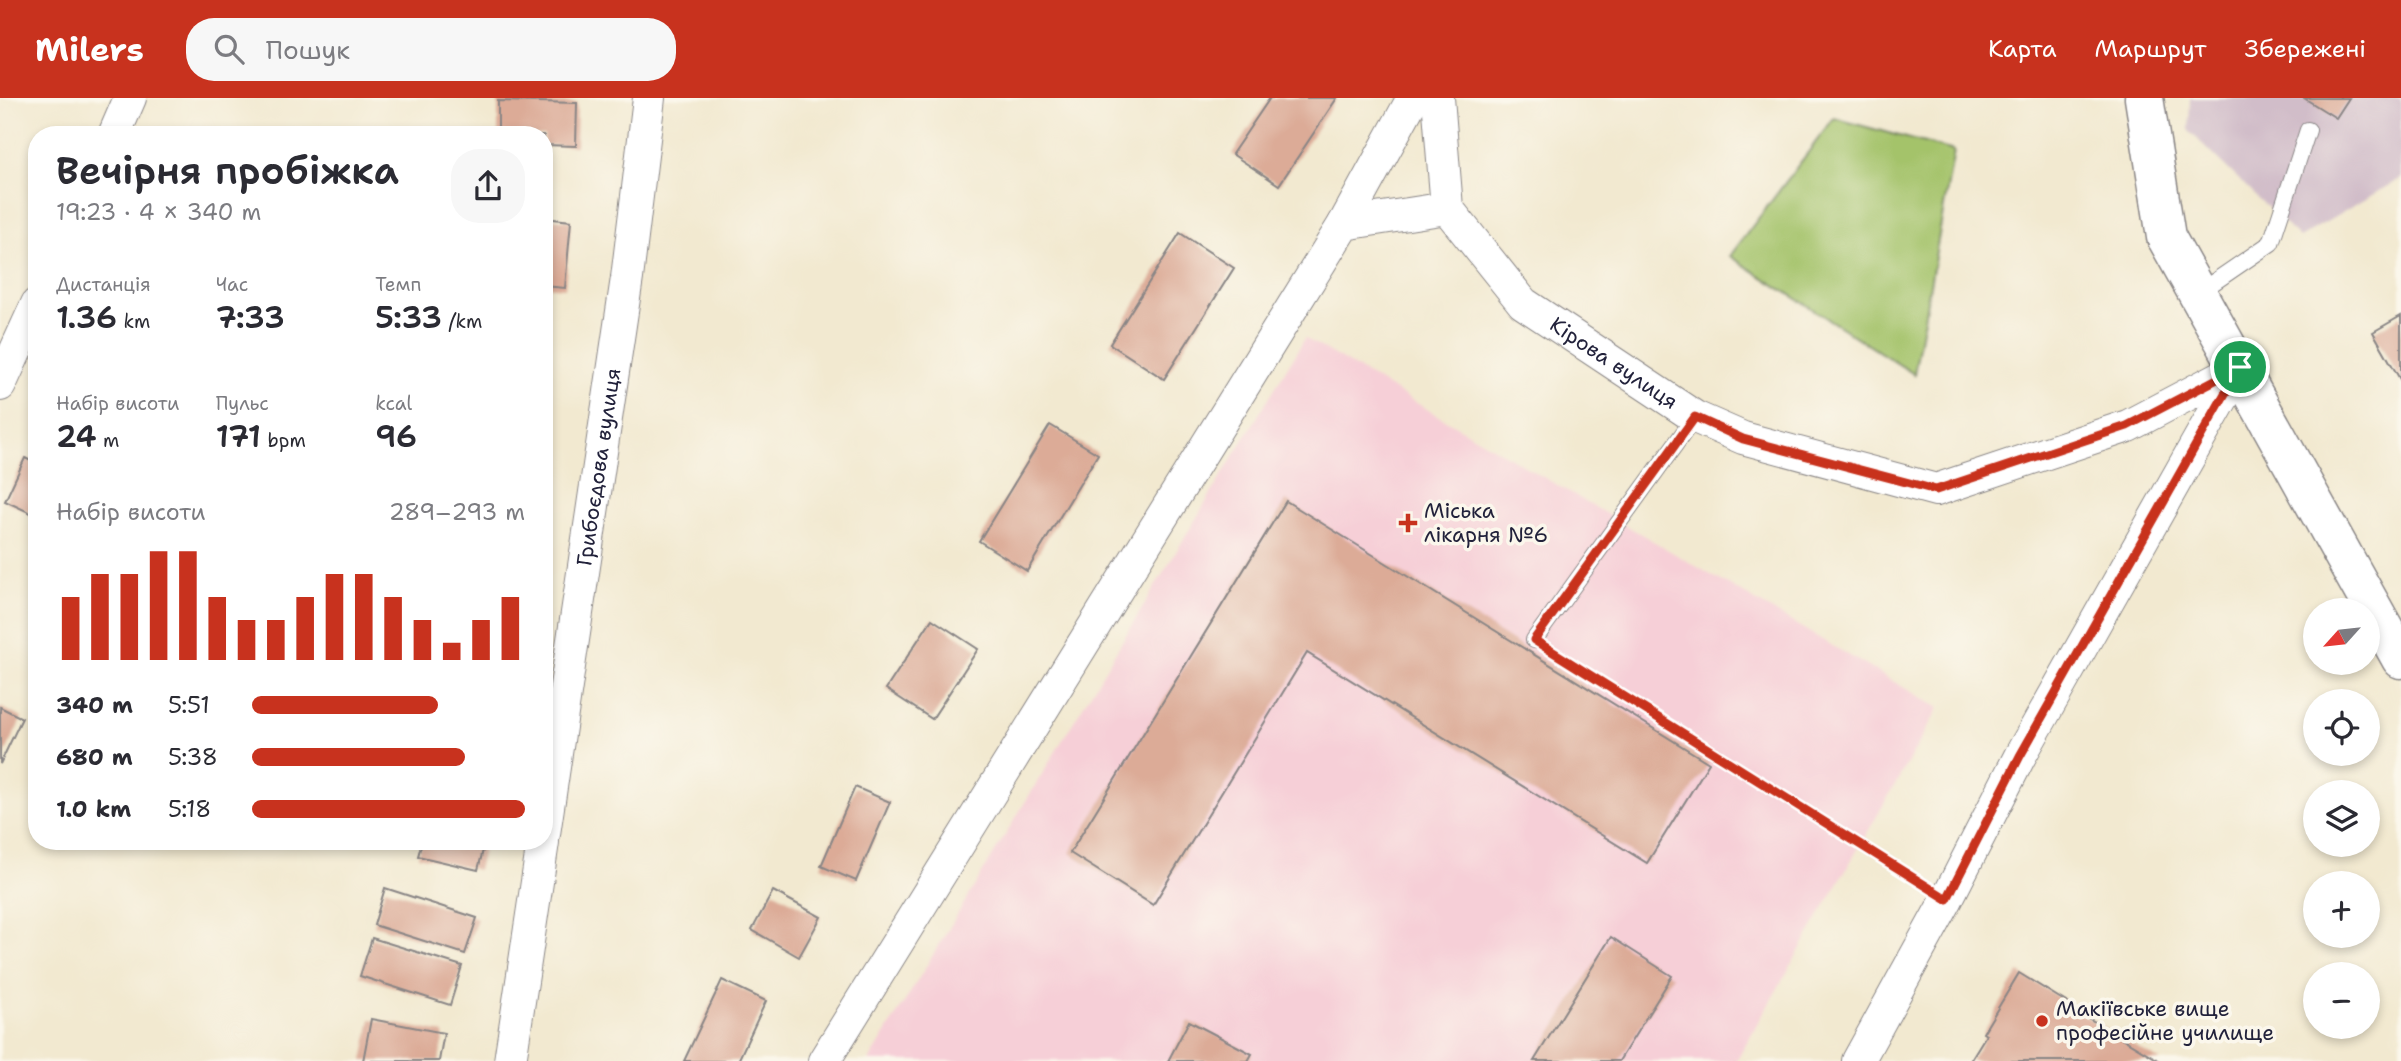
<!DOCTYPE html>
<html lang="uk">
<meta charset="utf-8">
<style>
:root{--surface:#fff;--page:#f7f7f7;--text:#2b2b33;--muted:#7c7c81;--accent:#c8321e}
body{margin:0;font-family:"Shantell Sans",sans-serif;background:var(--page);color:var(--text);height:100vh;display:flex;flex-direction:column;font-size:26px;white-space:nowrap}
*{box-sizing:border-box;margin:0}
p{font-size:23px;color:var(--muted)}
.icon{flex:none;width:38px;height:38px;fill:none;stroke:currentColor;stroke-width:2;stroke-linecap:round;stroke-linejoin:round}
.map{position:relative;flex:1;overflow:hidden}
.panel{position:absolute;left:28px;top:28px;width:525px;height:724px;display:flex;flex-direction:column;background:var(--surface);border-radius:28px;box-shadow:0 4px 10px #0003}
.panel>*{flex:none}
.needle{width:46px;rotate:243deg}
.tools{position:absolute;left:2303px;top:500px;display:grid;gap:14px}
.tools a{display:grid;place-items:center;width:77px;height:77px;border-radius:50%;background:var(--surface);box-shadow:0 4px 10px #0003;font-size:35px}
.pin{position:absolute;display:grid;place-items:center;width:60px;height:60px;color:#fff;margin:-30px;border:4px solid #fff;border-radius:50%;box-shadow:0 2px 7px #0007}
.round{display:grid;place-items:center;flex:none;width:74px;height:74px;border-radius:28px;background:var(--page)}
.summary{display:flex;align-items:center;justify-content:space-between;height:119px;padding:0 28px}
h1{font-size:38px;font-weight:600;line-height:52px}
.stats{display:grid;grid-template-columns:repeat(3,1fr);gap:10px;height:119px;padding:7px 28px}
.stats div{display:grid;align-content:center}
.stats b{font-size:30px;font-weight:600}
.stats small{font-size:19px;font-weight:400}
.stats p{font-size:19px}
.chart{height:196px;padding:14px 28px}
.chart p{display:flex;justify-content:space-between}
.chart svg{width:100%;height:126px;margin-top:7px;stroke:var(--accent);stroke-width:6}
ul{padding:0 28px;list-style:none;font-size:23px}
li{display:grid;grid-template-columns:112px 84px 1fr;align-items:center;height:52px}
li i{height:18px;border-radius:9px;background:var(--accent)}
header{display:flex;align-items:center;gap:42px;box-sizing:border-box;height:98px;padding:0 35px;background:var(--accent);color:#fff}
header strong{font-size:33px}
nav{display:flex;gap:38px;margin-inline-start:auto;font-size:24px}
.search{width:490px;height:63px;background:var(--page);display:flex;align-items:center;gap:18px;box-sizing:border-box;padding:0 24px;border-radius:28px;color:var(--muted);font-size:26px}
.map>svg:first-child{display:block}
.built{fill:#f6cfd7}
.industrial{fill:#d1bdc9}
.green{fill:#a4c36b;stroke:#637253;stroke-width:2}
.building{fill:#dcab97}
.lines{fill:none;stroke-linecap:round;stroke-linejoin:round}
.service-casing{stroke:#8a8686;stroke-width:18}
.minor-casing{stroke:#8a8686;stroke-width:34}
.tertiary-casing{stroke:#8a8686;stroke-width:41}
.path{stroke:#8a8686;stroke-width:4.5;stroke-dasharray:2 5;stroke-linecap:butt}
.service{stroke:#fff;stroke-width:16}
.minor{stroke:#fff;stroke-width:32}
.tertiary{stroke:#fff;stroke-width:38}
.route-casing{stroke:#fff;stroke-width:14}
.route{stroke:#c8321e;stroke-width:9}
.poi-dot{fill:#c8321e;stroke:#fbf7ec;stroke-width:2.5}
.labels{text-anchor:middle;stroke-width:7;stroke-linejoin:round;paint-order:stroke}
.street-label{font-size:21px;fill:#22223b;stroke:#fbf7ec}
.poi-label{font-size:21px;fill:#22223b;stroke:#fbf7ec;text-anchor:start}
</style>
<header>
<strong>Milers</strong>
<div class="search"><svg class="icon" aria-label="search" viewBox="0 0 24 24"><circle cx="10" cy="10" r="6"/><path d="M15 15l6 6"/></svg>Пошук</div>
<nav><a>Карта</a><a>Маршрут</a><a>Збережені</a></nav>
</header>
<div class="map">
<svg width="2401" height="963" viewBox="0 0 2401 963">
<rect width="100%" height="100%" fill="#fbf7ec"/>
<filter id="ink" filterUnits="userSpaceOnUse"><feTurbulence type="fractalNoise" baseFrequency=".0143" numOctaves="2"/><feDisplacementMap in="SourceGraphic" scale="14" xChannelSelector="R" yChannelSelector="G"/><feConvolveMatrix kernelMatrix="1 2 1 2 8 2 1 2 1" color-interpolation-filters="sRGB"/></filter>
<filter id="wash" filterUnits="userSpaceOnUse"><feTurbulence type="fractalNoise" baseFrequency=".00686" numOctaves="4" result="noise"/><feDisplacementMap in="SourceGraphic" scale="28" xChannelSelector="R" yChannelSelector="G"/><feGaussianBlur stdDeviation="1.57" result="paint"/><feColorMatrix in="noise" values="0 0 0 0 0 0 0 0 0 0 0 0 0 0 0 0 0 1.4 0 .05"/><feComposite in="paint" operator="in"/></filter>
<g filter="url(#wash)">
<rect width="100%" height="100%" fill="#f2e9d0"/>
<path class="built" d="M1305,240L1939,610L1736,963H869Z"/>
<path class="industrial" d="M2190,0H2401V80L2299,140L2189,33Z"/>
<path class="green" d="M1834,20L1954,53L1914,276L1730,158Z"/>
<g id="blocks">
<g class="building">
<path d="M1270,0H1337L1279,87L1232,56Z"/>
<path d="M2304,0H2349L2336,20Z"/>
<path d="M498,3L577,5L576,48L544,47V37H498Z"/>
<path d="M544,120L571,123L565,190L544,188Z"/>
<path d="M1180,135L1234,170L1164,281L1110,246Z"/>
<path d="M2401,218V283L2373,234Z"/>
<path d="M1050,327L1098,356L1027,473L979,443Z"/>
<path d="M25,360L37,366V418L5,403Z"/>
<path d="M1286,403L1709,665L1647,765L1307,555L1153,807L1070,755Z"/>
<path d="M932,521L978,551L932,621L886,591Z"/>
<path d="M0,609L22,620L0,666Z"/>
<path d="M855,689L890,704L856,783L821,768Z"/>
<path d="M422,744H485L478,772L418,758Z"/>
<path d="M385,790L477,820L465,856L374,827Z"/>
<path d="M773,793L821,819L799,859L752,832Z"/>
<path d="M1611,839L1672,878L1619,963H1534Z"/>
<path d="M372,840L462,868L450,907L360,878Z"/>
<path d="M2019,875L2076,910L2075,912L2160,963H1970L1986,937L1983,935Z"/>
<path d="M722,882L766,903L738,963H684Z"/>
<path d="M371,921L444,935L439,963H363Z"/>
<path d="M1189,923L1252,956L1248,963H1168Z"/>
</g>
</g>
</g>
<g filter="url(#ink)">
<use href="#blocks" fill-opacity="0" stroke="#8a8686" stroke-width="2"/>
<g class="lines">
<g class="service-casing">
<g id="service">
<path d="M2198,195L2271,145L2308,32"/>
<path d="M1534,542L1695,319"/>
</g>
</g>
<g class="minor-casing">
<g id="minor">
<path id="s1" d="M1438,0L1447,110L1523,205L1695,319L1743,340L1936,392L2128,328L2240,269"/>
<path d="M114,37L130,0"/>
<path d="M1344,126L1413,0"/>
<path d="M0,287L37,206"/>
<path id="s2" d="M544,736L627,180L649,0"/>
<path d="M510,963L543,744"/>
<path d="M824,963L1344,126L1447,110"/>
<path d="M1858,963L1947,801L2020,658L2240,269"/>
</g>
</g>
<g class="tertiary-casing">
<path id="tertiary" d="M2144,0L2166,139L2401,561"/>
</g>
<path class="path" d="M1556,555L1919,783"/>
<use href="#service" class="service"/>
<use href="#minor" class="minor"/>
<use href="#tertiary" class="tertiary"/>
</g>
</g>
<g class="lines" filter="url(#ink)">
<g class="route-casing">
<path id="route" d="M2240,269L2020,658L1947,801L1534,542L1695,319L1743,341L1936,392L2127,328Z"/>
</g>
<use href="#route" class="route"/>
</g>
<g class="poi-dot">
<path d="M1404.5 414.5h7v7h7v7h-7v7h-7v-7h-7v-7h7z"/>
<circle cx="2042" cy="923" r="7"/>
</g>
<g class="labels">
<g class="street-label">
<text dy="7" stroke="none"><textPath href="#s1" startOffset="341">Кірова вулиця</textPath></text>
<text dy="7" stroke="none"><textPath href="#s2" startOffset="371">Грибоєдова вулиця</textPath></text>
</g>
<g class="poi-label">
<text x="1424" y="420">Міська<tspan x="1424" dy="24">лікарня №6</tspan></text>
<text x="2056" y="918">Макіївське вище<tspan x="2056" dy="24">професійне училище</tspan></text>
</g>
</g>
</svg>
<div class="tools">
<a><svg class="needle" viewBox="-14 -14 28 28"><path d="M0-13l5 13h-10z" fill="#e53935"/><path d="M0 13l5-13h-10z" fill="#7c7c81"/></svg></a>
<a><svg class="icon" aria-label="locate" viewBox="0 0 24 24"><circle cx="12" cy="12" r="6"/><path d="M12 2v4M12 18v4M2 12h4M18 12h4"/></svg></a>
<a><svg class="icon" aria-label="layers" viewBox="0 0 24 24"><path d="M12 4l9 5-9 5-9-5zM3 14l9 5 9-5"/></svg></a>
<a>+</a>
<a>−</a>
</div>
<div class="pin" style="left:2240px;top:269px;background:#1e9e55"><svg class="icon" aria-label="arrive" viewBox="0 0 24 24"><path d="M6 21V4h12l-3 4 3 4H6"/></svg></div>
<section class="panel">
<div class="summary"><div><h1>Вечірня пробіжка</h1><p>19:23 · 4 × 340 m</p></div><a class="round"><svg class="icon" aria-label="share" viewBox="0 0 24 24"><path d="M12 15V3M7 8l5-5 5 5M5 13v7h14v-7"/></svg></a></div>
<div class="stats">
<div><p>Дистанція</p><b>1.36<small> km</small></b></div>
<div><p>Час</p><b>7:33</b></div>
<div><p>Темп</p><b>5:33<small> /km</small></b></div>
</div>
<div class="stats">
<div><p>Набір висоти</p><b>24<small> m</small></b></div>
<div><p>Пульс</p><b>171<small> bpm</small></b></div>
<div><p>kcal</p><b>96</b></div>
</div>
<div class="chart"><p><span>Набір висоти</span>289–293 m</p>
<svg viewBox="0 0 160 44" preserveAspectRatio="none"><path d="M5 44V22M15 44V14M25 44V14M35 44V6M45 44V6M55 44V22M65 44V30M75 44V30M85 44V22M95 44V14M105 44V14M115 44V22M125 44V30M135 44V38M145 44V30M155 44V22"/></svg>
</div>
<ul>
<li><b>340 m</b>5:51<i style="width:68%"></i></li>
<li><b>680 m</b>5:38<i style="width:78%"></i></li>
<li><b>1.0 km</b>5:18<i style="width:100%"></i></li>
</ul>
</section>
</div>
